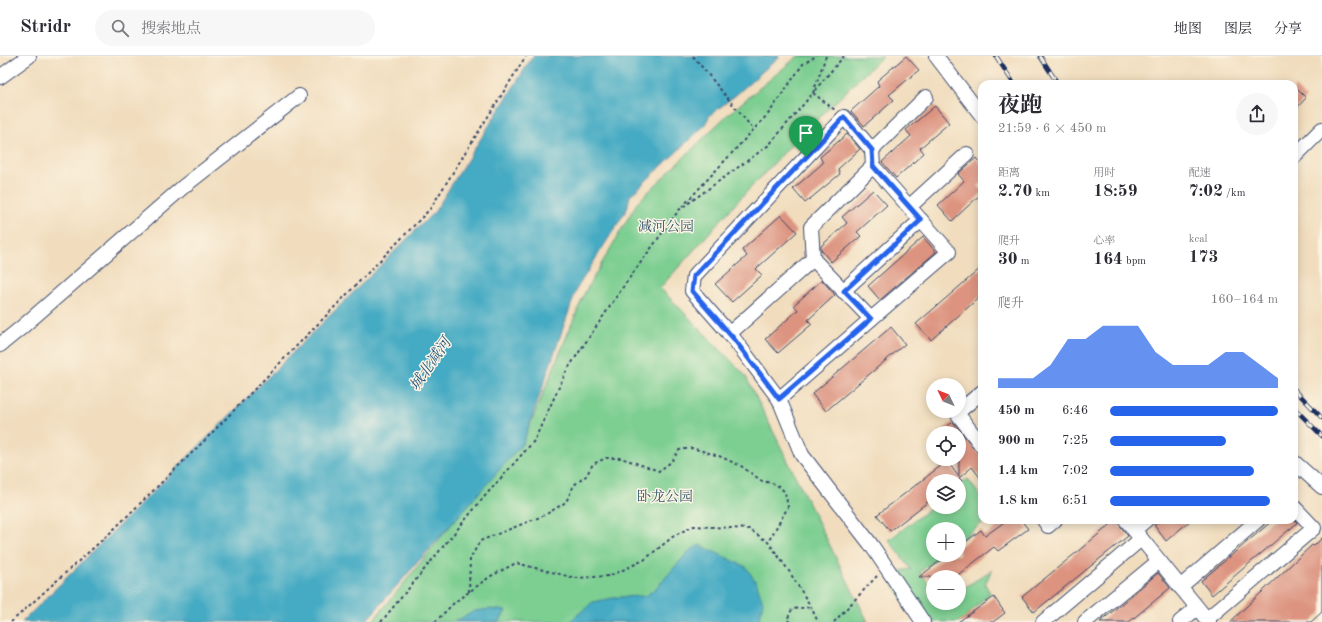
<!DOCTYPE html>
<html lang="zh">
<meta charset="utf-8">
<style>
:root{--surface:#fff;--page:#f7f7f7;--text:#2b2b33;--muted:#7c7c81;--line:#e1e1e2;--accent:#2563eb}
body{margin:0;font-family:"Old Standard TT","Noto Serif SC",serif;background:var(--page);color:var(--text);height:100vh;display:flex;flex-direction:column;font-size:15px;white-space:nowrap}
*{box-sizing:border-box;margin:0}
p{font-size:13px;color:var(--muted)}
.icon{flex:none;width:22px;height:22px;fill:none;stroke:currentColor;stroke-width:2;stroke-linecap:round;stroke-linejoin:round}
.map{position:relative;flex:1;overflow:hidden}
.panel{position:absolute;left:978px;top:24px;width:320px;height:444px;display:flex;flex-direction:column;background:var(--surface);border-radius:12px;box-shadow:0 2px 10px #0003}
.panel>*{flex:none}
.needle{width:26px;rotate:313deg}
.controls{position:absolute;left:926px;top:322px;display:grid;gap:8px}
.controls a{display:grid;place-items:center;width:40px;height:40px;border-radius:50%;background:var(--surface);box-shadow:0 2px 10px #0003;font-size:20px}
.pin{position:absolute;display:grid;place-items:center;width:34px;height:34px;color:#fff;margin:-41px -17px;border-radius:50% 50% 50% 0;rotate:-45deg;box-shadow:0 0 4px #0007}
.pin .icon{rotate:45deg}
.round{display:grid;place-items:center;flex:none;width:42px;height:42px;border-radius:21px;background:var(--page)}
.headline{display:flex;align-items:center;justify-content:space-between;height:68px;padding:0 20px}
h1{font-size:22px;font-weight:700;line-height:30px}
.stats{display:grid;grid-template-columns:repeat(3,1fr);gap:6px;height:68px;padding:4px 20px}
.stats div{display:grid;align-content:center}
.stats b{font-size:17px;font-weight:700}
.stats small{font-size:11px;font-weight:400}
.stats p{font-size:11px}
.chart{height:112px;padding:8px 20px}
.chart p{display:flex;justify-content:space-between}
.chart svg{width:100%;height:72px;margin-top:4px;fill:var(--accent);opacity:.7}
ul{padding:0 20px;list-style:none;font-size:13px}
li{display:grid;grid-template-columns:64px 48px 1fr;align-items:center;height:30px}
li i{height:10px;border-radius:5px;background:var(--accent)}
header{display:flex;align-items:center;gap:24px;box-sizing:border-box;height:56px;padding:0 20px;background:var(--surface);border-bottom:1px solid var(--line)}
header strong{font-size:19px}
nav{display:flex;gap:22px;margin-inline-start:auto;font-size:14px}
.search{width:280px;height:36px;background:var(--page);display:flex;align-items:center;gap:10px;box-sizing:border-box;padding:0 14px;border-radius:22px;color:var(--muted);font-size:15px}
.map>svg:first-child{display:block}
.green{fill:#7bce91;stroke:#4b7e78}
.water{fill:#44aac3;stroke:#306c90}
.building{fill:#dc937f}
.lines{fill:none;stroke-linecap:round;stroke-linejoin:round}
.minor-casing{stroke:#3b496c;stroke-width:16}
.path{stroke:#3b496c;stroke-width:2;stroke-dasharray:3 3;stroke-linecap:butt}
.minor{stroke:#fff;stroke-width:14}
.rail-casing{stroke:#1b2f5e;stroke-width:4.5}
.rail{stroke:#fcf5e5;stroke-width:3;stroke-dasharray:9;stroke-linecap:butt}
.route-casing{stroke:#fff;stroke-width:8}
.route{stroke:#2563eb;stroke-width:5}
.labels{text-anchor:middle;stroke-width:3;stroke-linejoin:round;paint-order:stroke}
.park-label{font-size:14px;fill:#33576b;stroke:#fcf5e5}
.water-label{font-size:15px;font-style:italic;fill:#295a81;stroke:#fcf5e5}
</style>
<header>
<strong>Stridr</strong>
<div class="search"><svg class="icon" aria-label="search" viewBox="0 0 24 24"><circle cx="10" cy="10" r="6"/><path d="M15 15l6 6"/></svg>搜索地点</div>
<nav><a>地图</a><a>图层</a><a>分享</a></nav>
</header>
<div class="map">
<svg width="1322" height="566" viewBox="0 0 1322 566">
<rect width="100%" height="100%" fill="#fcf5e5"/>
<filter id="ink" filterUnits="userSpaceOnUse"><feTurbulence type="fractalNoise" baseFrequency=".025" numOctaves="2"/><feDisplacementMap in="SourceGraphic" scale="8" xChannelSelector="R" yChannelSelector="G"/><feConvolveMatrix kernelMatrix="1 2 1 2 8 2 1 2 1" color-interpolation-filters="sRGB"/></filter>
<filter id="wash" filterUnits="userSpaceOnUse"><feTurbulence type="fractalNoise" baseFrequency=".012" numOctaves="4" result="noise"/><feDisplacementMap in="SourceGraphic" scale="16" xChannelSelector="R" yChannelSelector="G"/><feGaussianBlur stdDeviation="0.9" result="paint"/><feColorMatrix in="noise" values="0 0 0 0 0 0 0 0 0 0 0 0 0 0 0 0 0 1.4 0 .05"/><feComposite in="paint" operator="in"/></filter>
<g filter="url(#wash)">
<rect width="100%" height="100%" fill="#f1ddbe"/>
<g class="green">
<path d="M798,0H883L796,84L737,146L660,232L745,319L868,566H372L527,376L585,236L637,147L726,60Z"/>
<path d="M968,423L982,443V464H986L959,485V473H933V499H941L920,516L933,533V547H959V535L992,514L985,528L990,537L960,566H919L885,517L911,513L889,484L933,450V451H959V429Z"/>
</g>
<g class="water">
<path d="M533,0H780L736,39L710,59L704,70L630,140L627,153L577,232L523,387L365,566H22L435,155Z"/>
<path d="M700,489L746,511L757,528L763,546L759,566H569L593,546L619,541L646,540L658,530L689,495Z"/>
<path d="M491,553L506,555L499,566H454L475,555Z"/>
</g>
<g id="blocks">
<g class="building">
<path d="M906,0L919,14L889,39L894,44L864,70L851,55L879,30L877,25Z"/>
<path d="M1294,30L1306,42L1294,55Z"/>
<path d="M935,50L949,67L920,92L924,97L896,122L882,106L911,80L906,74Z"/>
<path d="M847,78L860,93L838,113L840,118L805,147L793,133L823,107L820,101Z"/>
<path d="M976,102L982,109V127L978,130L982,134V137L952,165L938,149L964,125L958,118Z"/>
<path d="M873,134L887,149L857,176L861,180L831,206L821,194V190L847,167L842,161Z"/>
<path d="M781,159L797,176L756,213L762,219L732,246L715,228L747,200L742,194Z"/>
<path d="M923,181L936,196L880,244L868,230Z"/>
<path d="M982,211V239L931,284L916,268Z"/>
<path d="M822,224L835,239L808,264L812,268L778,297L765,283L798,254L794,249Z"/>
<path d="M891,271L905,288L826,355L812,338Z"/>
<path d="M953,366L982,402V424L972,411L959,422L962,425H933V442L890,475L877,459L947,405L959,421V377H938Z"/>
<path d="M1007,464H1021L1028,473L998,495L994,491L955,521H919L948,499H959V491L981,474L985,480Z"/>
<path d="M1116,464L1128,480L1034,556L1022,541Z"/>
<path d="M1160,464H1191L1166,485L1154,469Z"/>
<path d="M1273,464H1295L1297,467L1212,539L1201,525Z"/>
<path d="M1322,482V556L1311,566H1230L1312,489L1314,490Z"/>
<path d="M1158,517L1170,532L1129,566H1100Z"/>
<path d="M994,541L1005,557L993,566H958Z"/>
</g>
</g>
</g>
<g filter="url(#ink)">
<use href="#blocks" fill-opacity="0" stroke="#3b496c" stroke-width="1"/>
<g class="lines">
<g class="minor-casing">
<g id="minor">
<path d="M936,0L982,60"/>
<path d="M0,21L29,0"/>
<path d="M872,94L844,61L694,220L692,235L734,283L779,343L802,399L872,490L923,566"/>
<path d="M1294,101L1322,73"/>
<path d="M909,151L967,98"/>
<path d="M843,235L921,164"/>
<path d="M871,263L949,196L873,110"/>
<path d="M729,278L813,203L811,171L873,110L872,94L926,41"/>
<path d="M0,289L21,272L183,131L299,40"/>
<path d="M982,336L957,357L982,390"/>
<path d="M779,343L871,263L813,203"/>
<path d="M1294,406L1322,431"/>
<path d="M1044,464L1048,470L1055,464"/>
<path d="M1126,464L1209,566"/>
<path d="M1134,474L1146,464"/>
<path d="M1180,531L1258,464"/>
<path d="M1207,563L1314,472L1294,451"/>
<path d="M1043,566L1141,483"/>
<path d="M1085,566L1159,505"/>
<path d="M1180,566L1197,552"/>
</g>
</g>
<g class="path">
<path d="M693,0L753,73"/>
<path d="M815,34L844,0"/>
<path d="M813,37L835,54"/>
<path d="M682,151L769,57L803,8L816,0"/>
<path d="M469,536L470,503L480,485L545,459L566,446L574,429L586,420L593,408L606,402H621L659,415L671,406L679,394L692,392L719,400L741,410L762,425L776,428L785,436L788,451L768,486"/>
<path d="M11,566L112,475L204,385L430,153L526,0"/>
<path d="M381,566L484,441L534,385L567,314L625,228L679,154L769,89L813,37L826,0"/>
<path d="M435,566L455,546L491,520L516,507L575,522L610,520L644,504L675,479L694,470L749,473L768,486L789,515L811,551L818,566"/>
<path d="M790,566L787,564L792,553L811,551"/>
<path d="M834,566L877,520"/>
</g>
<use href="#minor" class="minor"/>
<g class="rail-casing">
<g id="rail">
<path d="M996,0L1014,28"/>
<path d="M1040,0L1058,28"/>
<path d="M1294,333L1322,362"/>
<path d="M1294,352L1322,380"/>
</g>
</g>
<use href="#rail" class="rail"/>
</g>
</g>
<g class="lines" filter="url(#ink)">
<g class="route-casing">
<path id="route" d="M844,61L872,94L873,110L921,164L844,235L871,263L779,343L734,283L692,235L694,220Z"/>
</g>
<use href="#route" class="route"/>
</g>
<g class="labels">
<g class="park-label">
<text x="666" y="175">减河公园</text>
<text x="665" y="445">卧龙公园</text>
</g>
<g class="water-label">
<text transform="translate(430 308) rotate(-55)" y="5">城北减河</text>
</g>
</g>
</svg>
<div class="controls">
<a><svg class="needle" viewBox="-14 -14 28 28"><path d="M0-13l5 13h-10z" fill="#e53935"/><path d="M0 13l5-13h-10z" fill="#7c7c81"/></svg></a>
<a><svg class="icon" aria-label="locate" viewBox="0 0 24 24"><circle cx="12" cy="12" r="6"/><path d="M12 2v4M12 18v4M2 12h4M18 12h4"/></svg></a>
<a><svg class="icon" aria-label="layers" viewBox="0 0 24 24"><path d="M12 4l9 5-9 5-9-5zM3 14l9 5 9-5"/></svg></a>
<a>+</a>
<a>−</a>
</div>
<div class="pin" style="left:806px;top:101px;background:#1e9e55"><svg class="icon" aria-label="arrive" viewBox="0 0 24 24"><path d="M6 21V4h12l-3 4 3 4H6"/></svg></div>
<section class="panel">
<div class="headline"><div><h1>夜跑</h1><p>21:59 · 6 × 450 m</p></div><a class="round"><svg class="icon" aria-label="share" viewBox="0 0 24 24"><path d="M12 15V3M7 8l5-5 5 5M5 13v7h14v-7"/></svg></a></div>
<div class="stats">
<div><p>距离</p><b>2.70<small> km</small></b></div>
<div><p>用时</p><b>18:59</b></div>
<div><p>配速</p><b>7:02<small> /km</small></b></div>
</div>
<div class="stats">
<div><p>爬升</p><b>30<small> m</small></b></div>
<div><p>心率</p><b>164<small> bpm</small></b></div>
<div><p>kcal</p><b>173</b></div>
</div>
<div class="chart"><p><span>爬升</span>160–164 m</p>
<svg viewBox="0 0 160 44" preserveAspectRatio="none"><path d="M0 44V38L10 38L20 38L30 30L40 14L50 14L60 6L70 6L80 6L90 22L100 30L110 30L120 30L130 22L140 22L150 30L160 38V44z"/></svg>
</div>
<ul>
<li><b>450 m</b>6:46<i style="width:100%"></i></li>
<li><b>900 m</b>7:25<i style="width:69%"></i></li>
<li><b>1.4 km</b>7:02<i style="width:86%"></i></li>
<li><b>1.8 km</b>6:51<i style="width:95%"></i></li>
</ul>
</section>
</div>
